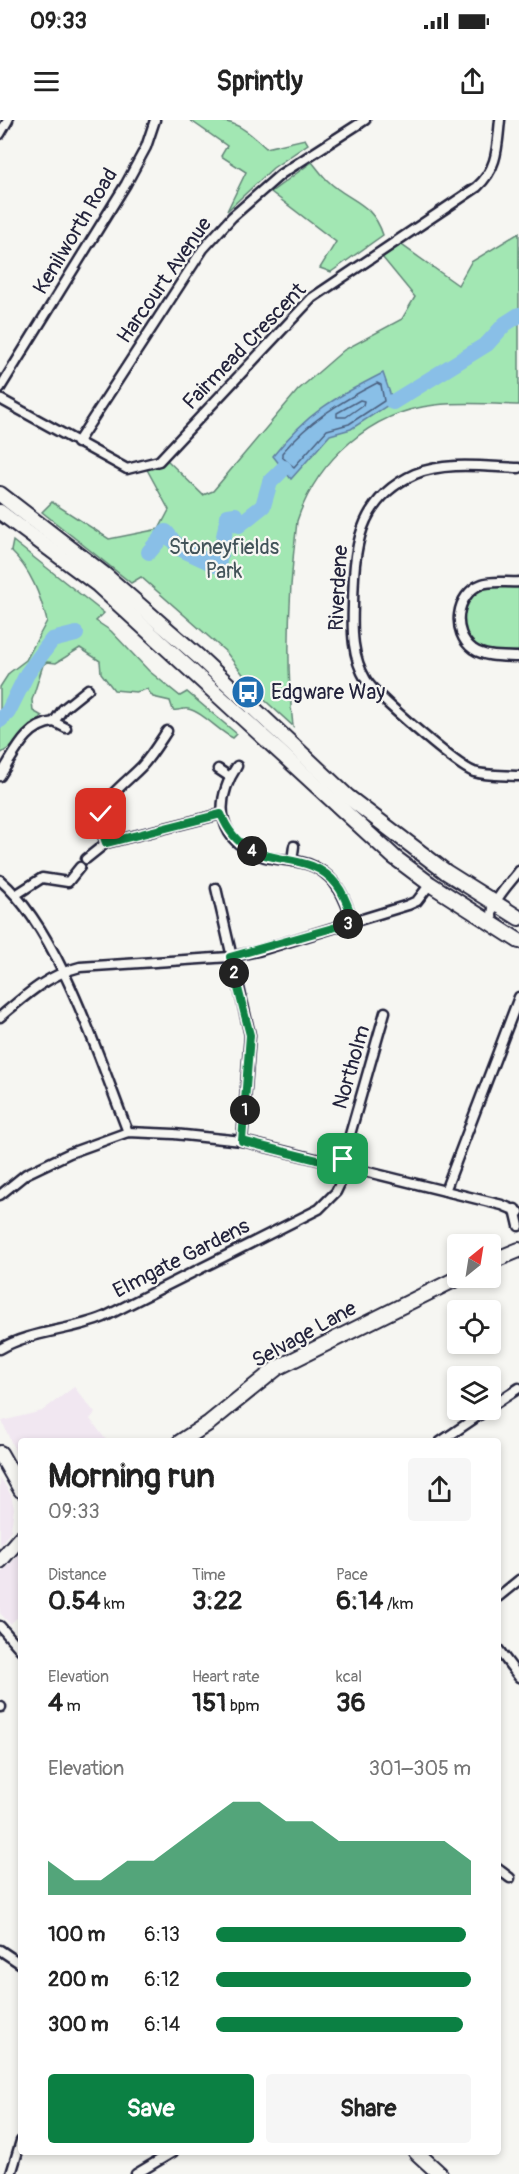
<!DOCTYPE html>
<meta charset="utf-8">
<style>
:root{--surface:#fff;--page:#f6f6f6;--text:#222;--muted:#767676;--accent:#0b8043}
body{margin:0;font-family:Pangolin,sans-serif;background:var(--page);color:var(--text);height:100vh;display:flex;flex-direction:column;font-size:22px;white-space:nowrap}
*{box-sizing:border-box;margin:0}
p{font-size:20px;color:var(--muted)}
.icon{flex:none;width:33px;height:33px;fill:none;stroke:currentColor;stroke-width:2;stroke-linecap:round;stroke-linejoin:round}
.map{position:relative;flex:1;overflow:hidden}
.drawer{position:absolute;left:18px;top:1318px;width:483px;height:717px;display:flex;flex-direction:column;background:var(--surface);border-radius:6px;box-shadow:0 3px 9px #0003}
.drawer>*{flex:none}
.needle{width:39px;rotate:30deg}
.controls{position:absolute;left:447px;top:1114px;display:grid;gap:12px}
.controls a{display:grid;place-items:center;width:54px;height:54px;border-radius:6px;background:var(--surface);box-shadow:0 3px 9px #0003;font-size:30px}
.pin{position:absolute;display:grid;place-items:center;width:51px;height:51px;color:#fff;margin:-26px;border-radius:12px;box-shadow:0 3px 9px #0006}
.km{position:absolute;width:30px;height:30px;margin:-15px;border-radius:50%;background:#222;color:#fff;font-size:16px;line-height:30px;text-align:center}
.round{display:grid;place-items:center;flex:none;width:63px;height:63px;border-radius:6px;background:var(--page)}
.head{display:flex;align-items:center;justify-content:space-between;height:102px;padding:0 30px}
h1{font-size:33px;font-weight:800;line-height:45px}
.figures{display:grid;grid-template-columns:repeat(3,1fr);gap:9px;height:102px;padding:6px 30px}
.figures div{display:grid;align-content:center}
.figures b{font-size:26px;font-weight:800}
.figures small{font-size:16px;font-weight:400}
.figures p{font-size:16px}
.chart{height:168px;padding:12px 30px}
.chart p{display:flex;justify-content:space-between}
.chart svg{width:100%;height:108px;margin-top:6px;fill:var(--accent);opacity:.7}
.primary-button{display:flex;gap:12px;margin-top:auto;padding:12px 30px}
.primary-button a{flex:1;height:69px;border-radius:6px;background:var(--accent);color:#fff;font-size:24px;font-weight:800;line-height:69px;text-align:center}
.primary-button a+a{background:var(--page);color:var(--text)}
ul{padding:0 30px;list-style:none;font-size:20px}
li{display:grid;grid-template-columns:96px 72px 1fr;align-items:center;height:45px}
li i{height:15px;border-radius:8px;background:var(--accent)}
.status{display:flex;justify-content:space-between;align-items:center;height:42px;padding:0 30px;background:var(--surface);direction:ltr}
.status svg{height:16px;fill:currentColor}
header{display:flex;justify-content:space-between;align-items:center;height:78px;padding:0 30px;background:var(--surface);font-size:27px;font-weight:800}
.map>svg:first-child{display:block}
.built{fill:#f1e7f1}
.green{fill:#a2e7b3;stroke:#628477;stroke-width:1.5}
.water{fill:#89bfe7;stroke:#6080a2;stroke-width:1.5}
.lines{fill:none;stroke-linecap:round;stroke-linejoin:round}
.shore{stroke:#4b6180;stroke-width:1.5}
.river{stroke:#89bfe7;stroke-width:16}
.minor-casing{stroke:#22223b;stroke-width:13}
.primary-casing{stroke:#22223b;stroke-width:18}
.trunk-casing{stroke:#22223b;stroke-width:18}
.minor{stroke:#f6f6f2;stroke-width:8}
.primary{stroke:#f6f6f2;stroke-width:14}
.trunk{stroke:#f6f6f2;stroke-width:14}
.route-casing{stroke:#fff;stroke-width:12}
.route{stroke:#0b8043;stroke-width:8}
.labels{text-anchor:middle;stroke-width:4.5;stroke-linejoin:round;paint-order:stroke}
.street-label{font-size:21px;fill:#22223b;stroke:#f6f6f2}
.park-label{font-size:21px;fill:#425359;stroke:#f6f6f2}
.poi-label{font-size:21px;fill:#22223b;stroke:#f6f6f2;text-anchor:start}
</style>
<div class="status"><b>09:33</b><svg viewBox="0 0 49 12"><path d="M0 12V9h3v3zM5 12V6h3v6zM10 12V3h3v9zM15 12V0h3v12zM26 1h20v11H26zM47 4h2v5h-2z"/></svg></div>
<header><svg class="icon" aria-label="menu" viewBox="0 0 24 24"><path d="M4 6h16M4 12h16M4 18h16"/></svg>Sprintly<svg class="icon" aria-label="share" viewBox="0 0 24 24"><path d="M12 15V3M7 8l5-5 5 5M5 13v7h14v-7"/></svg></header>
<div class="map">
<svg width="519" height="2054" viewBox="0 0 519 2054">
<rect width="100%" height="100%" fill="#f6f6f2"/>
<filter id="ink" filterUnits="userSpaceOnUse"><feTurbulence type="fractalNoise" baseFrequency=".0167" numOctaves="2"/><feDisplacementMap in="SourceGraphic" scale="12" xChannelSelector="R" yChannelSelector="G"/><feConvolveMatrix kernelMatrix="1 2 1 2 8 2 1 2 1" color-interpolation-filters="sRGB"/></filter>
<g filter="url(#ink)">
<g class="built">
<path d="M74,1267L95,1293L90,1299L107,1321L21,1322V1345L2,1301L42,1291Z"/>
<path d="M0,1357L11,1375L14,1388L11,1410L0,1426Z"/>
<path d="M21,1433V1494L10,1504L0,1493V1454Z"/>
</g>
<g class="green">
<path d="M190,0C231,0 236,0 266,28L305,19L308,24L273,48L227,91L246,52L221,36L227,26Z"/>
<path d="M312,42C317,48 322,55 327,60C349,82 372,81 383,115L331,152L320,148L336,122L271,72Z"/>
<path d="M519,113V285C491,284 463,282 435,285C371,292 317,340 297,401C289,469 285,537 293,606L258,574L226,532L141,457L131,463L42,392L52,382L109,419L159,409L169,390L144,344L164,337L203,375L213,371L298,270L344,230L402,199L415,177L378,132L396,121L458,165L471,142Z"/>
<path d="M13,421L104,493L96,501L111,511L149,551L180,576L187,572L237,614L233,618C218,611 203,592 188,589C183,588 179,591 173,590L170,581L153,577L147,569L136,572L114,570L101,553L100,541L80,528L56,543L47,542L43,545L32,580L33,591L42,596L33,607L28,609L19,622L0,634V567L9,553L26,540L47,501C40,475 31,450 11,431Z"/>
<path d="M488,465L519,467V531C505,531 489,534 477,526C462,517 458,493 468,479C472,472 481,468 488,465Z"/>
</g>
<path class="water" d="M383,253L393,282L351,309L330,315L291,359L273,336C308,292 334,278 383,253Z"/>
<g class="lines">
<g class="shore">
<path d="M377,263L381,265L384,281L349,304L327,310L294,347L282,337V333C309,301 340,282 377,263Z"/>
<path d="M360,280L364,281L363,285L346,297H337V293Z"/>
</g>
<g class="river">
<path d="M393,282L487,224L505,204L519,195"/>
<path d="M149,432L166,412L179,428L218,446L228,396L235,395L239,405L263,386L270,362L284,348"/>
<path d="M0,600L8,592L27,554L52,520L76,514"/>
</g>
<g class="minor-casing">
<g id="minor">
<path d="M0,14L8,0"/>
<path d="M0,268L126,64L146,27L155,0"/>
<path d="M0,279L127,349L159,341L312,178L477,67C498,48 497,27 500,0"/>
<path d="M77,323L203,129L232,97L281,54L365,0"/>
<path d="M519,348C486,347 446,341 415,354C357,380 354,429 353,485C352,511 352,537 366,560C376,576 457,646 474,652C487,656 505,655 519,656"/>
<path d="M519,462C508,463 492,460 482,464C455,474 451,513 473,529C486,538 505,536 519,537"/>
<path d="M54,602L66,608"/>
<path d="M237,646C213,683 217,723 265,737C281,741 300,739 315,747C338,759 345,779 353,802"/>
<path d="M218,649L230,657"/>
<path d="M0,656C15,634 25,605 54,602L63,589L88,569"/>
<path d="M106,723C88,685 119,670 142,646C151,636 159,623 167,611"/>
<path d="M86,739L106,723L221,694"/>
<path d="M292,741L294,726"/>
<path d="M0,760C59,810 99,939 128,1012"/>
<path d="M216,768L250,915L242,1021"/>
<path d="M17,774L42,758L68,762L80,747"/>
<path d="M494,804C485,786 509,765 519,751"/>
<path d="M0,897C25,876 47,855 80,847L230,837L258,831L408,785L417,781L430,764"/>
<path d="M341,1046L385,892"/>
<path d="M445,1071L519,877"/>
<path d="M0,1075L26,1054L70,1033L128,1012L174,1014L242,1021L502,1085L519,1092"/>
<path d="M515,1089L519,1106"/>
<path d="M0,1229C30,1211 71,1211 104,1197L319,1089L336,1072L348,1047"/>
<path d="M490,1287L519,1268"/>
<path d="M440,1322L487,1290"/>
<path d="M498,1477L519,1460"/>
<path d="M0,1506L21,1530"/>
<path d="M498,1529L519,1557"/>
<path d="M0,1587H1"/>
<path d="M498,1749L510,1758"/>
<path d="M0,1830L21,1844"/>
<path d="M11,2054L21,2021"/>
<path d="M136,2054L173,2032"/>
</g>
</g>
<g class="primary-casing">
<g id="primary">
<path d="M490,1142L519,1130"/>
<path d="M180,1322L209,1303L277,1248L458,1158"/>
<path d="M0,1333L21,1370"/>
<path d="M0,1441L21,1417"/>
<path d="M416,2032L440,2054"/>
</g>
</g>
<g class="trunk-casing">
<g id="trunk">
<path d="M0,374L105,455L200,538L348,677L446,752L519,798"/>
<path d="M0,392L98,465L394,737L430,764L519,821"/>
</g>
</g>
<use href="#minor" class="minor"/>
<use href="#primary" class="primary"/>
<use href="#trunk" class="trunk"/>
</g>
</g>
<g class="lines" filter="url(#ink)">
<g class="route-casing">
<path id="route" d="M101,694L100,706L106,723L221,694C248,760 303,721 337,765C345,775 349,789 354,802L230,837L250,915L242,1021L341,1046L343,1039"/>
</g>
<use href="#route" class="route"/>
</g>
<defs>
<g id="bus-disc" transform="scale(1.725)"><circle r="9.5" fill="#1f6fb2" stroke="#f6f6f2"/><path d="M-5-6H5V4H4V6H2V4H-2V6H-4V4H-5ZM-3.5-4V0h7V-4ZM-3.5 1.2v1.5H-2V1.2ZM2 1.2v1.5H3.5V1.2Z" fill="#fff"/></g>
</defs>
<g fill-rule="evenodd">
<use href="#bus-disc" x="248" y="572"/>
</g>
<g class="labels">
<g class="street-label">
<text transform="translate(75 111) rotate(-59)" y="7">Kenilworth Road</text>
<text transform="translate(164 160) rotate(-55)" y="7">Harcourt Avenue</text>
<text transform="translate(244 226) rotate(-46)" y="7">Fairmead Crescent</text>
<text transform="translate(338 468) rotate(-87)" y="7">Riverdene</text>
<text transform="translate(351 947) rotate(-74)" y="7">Northolm</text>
<text transform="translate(181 1138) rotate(-27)" y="7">Elmgate Gardens</text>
<text transform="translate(304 1214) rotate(-29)" y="7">Selvage Lane</text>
</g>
<g class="park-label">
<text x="224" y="434">Stoneyfields<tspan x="224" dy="24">Park</tspan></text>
</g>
<g class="poi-label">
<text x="271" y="579">Edgware Way</text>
</g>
</g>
</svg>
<div class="controls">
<a><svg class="needle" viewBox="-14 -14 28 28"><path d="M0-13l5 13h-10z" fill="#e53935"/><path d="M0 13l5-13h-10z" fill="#767676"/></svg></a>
<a><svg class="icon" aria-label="locate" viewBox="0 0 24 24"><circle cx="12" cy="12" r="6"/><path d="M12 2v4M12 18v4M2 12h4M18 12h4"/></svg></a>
<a><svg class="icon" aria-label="layers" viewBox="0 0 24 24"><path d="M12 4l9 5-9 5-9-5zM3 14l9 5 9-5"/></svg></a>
</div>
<div class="pin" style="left:343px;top:1039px;background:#1e9e55"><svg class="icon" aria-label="arrive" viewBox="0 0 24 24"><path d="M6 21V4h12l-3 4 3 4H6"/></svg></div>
<div class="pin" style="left:101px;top:694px;background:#d93025"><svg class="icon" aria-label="check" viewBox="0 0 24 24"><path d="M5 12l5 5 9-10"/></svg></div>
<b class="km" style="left:245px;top:990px">1</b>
<b class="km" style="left:234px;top:853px">2</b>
<b class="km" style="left:348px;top:804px">3</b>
<b class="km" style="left:252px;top:731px">4</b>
<section class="drawer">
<div class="head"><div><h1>Morning run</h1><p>09:33</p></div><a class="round"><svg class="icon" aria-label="share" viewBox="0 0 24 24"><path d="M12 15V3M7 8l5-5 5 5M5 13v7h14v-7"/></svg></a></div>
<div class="figures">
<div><p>Distance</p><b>0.54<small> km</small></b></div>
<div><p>Time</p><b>3:22</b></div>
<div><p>Pace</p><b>6:14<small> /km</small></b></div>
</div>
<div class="figures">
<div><p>Elevation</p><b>4<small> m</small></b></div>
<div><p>Heart rate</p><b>151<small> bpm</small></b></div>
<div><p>kcal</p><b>36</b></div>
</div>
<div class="chart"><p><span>Elevation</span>301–305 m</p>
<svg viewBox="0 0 160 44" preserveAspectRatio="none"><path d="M0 44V30L10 38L20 38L30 30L40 30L50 22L60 14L70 6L80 6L90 14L100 14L110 22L120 22L130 22L140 22L150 22L160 30V44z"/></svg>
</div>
<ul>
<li><b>100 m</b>6:13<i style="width:98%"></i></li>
<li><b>200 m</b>6:12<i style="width:100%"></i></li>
<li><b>300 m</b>6:14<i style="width:97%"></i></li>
</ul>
<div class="primary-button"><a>Save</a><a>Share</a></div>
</section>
</div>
